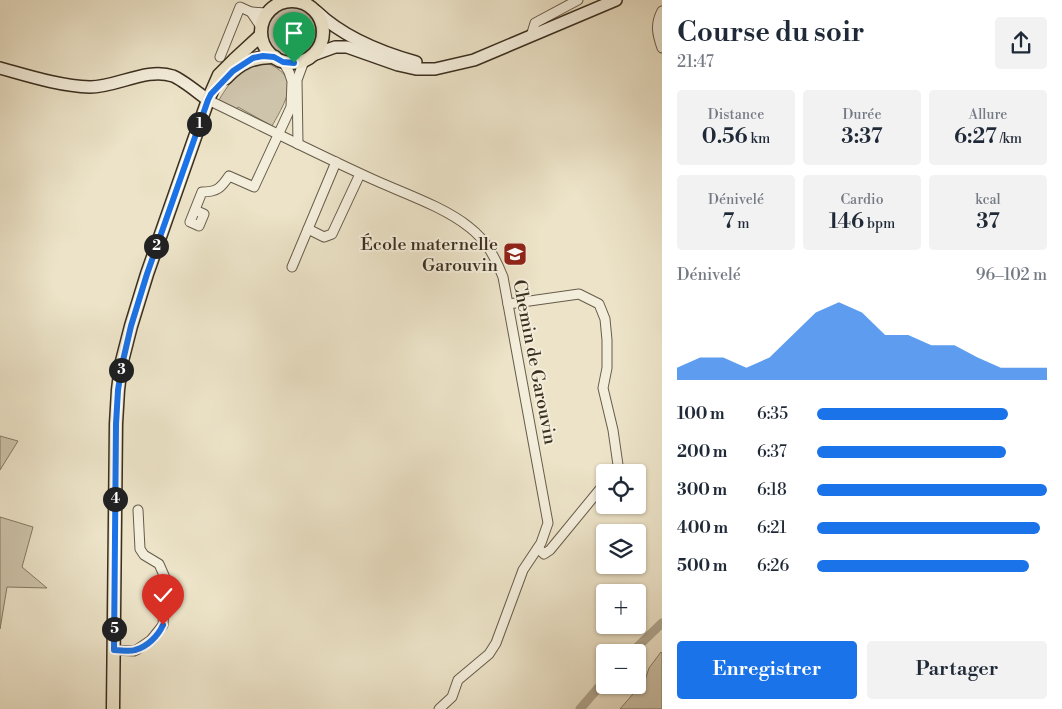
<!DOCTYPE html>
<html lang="fr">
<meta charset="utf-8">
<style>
:root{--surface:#fff;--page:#f2f2f3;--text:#1f2937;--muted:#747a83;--accent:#1a73e8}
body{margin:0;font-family:"Libre Bodoni",serif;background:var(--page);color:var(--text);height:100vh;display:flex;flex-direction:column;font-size:19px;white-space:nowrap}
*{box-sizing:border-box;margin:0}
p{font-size:16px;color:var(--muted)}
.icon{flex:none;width:28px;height:28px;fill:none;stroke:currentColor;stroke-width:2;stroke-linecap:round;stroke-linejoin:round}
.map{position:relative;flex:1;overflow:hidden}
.side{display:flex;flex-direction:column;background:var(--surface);width:400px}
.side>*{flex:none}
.fabs{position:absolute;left:596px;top:464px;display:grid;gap:10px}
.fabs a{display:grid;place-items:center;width:50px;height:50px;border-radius:5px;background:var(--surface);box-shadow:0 1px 4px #0004;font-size:25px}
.pin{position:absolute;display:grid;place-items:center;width:42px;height:42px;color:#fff;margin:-51px -21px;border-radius:50% 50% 50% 0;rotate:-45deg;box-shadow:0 0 5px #0007}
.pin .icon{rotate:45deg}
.km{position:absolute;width:25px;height:25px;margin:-12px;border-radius:50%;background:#222;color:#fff;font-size:14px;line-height:25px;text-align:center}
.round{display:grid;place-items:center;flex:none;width:52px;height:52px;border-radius:5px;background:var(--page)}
.summary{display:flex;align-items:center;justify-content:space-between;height:85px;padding:0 15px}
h1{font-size:28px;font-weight:600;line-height:38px}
.figures{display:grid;grid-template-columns:repeat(3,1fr);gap:8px;height:85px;padding:5px 15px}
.figures div{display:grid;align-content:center;border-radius:5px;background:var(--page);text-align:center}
.figures b{font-size:21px;font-weight:600}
.figures small{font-size:14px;font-weight:400}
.figures p{font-size:14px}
.chart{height:140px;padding:10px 15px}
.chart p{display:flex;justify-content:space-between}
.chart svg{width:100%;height:90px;margin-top:5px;fill:var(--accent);opacity:.7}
.button{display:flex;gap:10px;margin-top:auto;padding:10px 15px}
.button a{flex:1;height:58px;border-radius:5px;background:var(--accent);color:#fff;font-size:20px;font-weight:600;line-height:58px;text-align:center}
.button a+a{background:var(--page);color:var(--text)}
ul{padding:0 15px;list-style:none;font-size:16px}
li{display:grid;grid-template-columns:80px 60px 1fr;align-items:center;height:38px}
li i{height:12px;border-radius:6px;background:var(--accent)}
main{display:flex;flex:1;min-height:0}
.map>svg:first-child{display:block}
.green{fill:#cec4ab;stroke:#847a65}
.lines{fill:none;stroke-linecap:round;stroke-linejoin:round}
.canal{stroke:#b0a68f;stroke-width:9}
.street-casing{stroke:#675c49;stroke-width:11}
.secondary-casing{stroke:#3b2f1f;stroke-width:14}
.primary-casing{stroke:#3b2f1f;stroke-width:15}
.street{stroke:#f3eddb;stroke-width:9}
.secondary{stroke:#f3eddb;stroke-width:11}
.primary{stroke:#ece3c8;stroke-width:12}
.route-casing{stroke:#fff;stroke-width:10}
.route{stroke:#1a73e8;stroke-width:6}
.labels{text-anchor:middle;stroke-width:4;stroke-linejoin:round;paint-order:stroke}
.poi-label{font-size:18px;fill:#3b2f1f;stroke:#f3eddb;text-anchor:end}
.street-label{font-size:18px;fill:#3b2f1f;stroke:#f3eddb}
</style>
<main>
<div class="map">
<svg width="662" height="709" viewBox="0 0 662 709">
<rect width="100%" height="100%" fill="#ece3c8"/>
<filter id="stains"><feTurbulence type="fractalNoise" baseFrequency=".004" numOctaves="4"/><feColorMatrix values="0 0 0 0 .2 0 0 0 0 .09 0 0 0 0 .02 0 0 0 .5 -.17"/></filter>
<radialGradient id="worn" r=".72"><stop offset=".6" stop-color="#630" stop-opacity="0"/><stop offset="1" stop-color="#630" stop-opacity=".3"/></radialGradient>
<g class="green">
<circle cx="291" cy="32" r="25"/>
<path d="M261,61C303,75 288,97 272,126L238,107L237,110L218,102C227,85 242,66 261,61Z"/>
<path d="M0,436L18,441L0,470Z"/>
<path d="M0,517L33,527L22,567L47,588L7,587L0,629Z"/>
<path d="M661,652L662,653V709H620L645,680L649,668Z"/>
</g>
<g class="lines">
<g class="canal">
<path d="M632,652L662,623"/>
<path d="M580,709L605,680"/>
</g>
<g class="street-casing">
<g id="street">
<path d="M662,11C655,24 657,34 662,48"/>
<path d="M261,27L251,12L267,13"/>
<path d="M531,36L535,23L578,0"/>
<path d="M220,57L240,7L251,12"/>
<path d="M208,100C262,126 315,153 370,178C400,192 443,206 469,227C486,240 495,257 503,277L548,523L541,543L523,570L496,643L489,654L458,680L452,697L439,709"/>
<path d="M298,144L297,80L304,61"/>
<path d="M195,210L204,214L199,226L190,222L202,192C217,192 221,188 229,176L254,187L291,107L292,81L289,72L283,62"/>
<path d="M308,229L324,237L332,234L360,174"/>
<path d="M292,267L336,162"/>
<path d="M508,304L579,294L599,304L605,319L607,340V368L603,388L613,430L618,465L614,472"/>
<path d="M538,548L544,554L550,550L605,483"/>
<path d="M114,650L134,651L138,649L151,640L163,625L166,580L159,564L144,555L140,549L138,510"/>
</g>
</g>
<g class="secondary-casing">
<g id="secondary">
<path d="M316,11C343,37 380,52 416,62"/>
<path d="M313,55L335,47H347L398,65L416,69H435L474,60L616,0"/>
<path d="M0,68C29,76 60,86 90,87C117,87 147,67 173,76C183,80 198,93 208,100"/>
</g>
</g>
<g class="primary-casing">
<g id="primary">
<circle cx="292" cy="32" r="31"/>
<path d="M226,78C240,63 254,56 275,57"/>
<path d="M113,709L116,424L118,390L121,365L131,326L147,274L208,100L219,75L234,60L261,35"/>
</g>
</g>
<use href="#street" class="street"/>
<use href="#secondary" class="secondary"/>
<use href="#primary" class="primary"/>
</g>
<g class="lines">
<g class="route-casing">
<path id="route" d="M163,625C158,636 147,647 135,650C129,652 121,650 114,650L116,424L118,390L122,365L131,326L147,274L208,100L211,94L233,71L253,58L263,56L274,57L283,62L294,63"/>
</g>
<use href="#route" class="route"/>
</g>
<defs>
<g id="school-square" transform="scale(1.25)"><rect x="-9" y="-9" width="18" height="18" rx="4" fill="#8f2418" stroke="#f3eddb"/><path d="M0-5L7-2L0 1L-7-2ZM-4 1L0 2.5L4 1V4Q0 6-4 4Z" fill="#fff"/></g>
</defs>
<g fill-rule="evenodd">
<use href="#school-square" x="515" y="254"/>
</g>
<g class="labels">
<g class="poi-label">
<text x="498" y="250">École maternelle<tspan x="498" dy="21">Garouvin</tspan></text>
</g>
<g class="street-label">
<text transform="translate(535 362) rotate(79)" y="6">Chemin de Garouvin</text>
</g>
</g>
<rect width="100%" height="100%" filter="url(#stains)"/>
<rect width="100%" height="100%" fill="url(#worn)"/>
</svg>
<div class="fabs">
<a><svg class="icon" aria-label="locate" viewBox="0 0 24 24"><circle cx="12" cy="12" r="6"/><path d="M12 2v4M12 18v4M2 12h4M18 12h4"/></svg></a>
<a><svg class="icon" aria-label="layers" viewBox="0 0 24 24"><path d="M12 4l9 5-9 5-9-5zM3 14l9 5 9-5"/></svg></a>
<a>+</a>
<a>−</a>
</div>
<div class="pin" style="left:294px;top:63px;background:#1e9e55"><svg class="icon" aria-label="arrive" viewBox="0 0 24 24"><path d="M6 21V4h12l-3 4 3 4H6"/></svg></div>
<div class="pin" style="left:163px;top:625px;background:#d93025"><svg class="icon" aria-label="check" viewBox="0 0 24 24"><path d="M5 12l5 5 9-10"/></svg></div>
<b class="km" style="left:199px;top:124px">1</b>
<b class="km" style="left:156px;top:246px">2</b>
<b class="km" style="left:121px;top:370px">3</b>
<b class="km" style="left:115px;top:499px">4</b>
<b class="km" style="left:114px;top:629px">5</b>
</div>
<section class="side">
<div class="summary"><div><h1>Course du soir</h1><p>21:47</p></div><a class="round"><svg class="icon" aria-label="share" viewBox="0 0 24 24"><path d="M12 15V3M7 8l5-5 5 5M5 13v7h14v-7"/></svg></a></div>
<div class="figures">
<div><p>Distance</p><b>0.56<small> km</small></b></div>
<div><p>Durée</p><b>3:37</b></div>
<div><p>Allure</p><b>6:27<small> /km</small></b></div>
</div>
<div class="figures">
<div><p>Dénivelé</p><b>7<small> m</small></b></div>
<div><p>Cardio</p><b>146<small> bpm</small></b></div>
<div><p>kcal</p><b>37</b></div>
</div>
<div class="chart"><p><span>Dénivelé</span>96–102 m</p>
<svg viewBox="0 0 160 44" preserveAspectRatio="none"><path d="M0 44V38L10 33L20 33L30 38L40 33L50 22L60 11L70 6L80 11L90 22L100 22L110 27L120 27L130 33L140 38L150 38L160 38V44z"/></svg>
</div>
<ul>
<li><b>100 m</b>6:35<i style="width:83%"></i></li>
<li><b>200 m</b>6:37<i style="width:82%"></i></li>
<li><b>300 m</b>6:18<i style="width:100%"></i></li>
<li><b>400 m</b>6:21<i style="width:97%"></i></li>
<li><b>500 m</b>6:26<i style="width:92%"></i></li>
</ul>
<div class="button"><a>Enregistrer</a><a>Partager</a></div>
</section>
</main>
